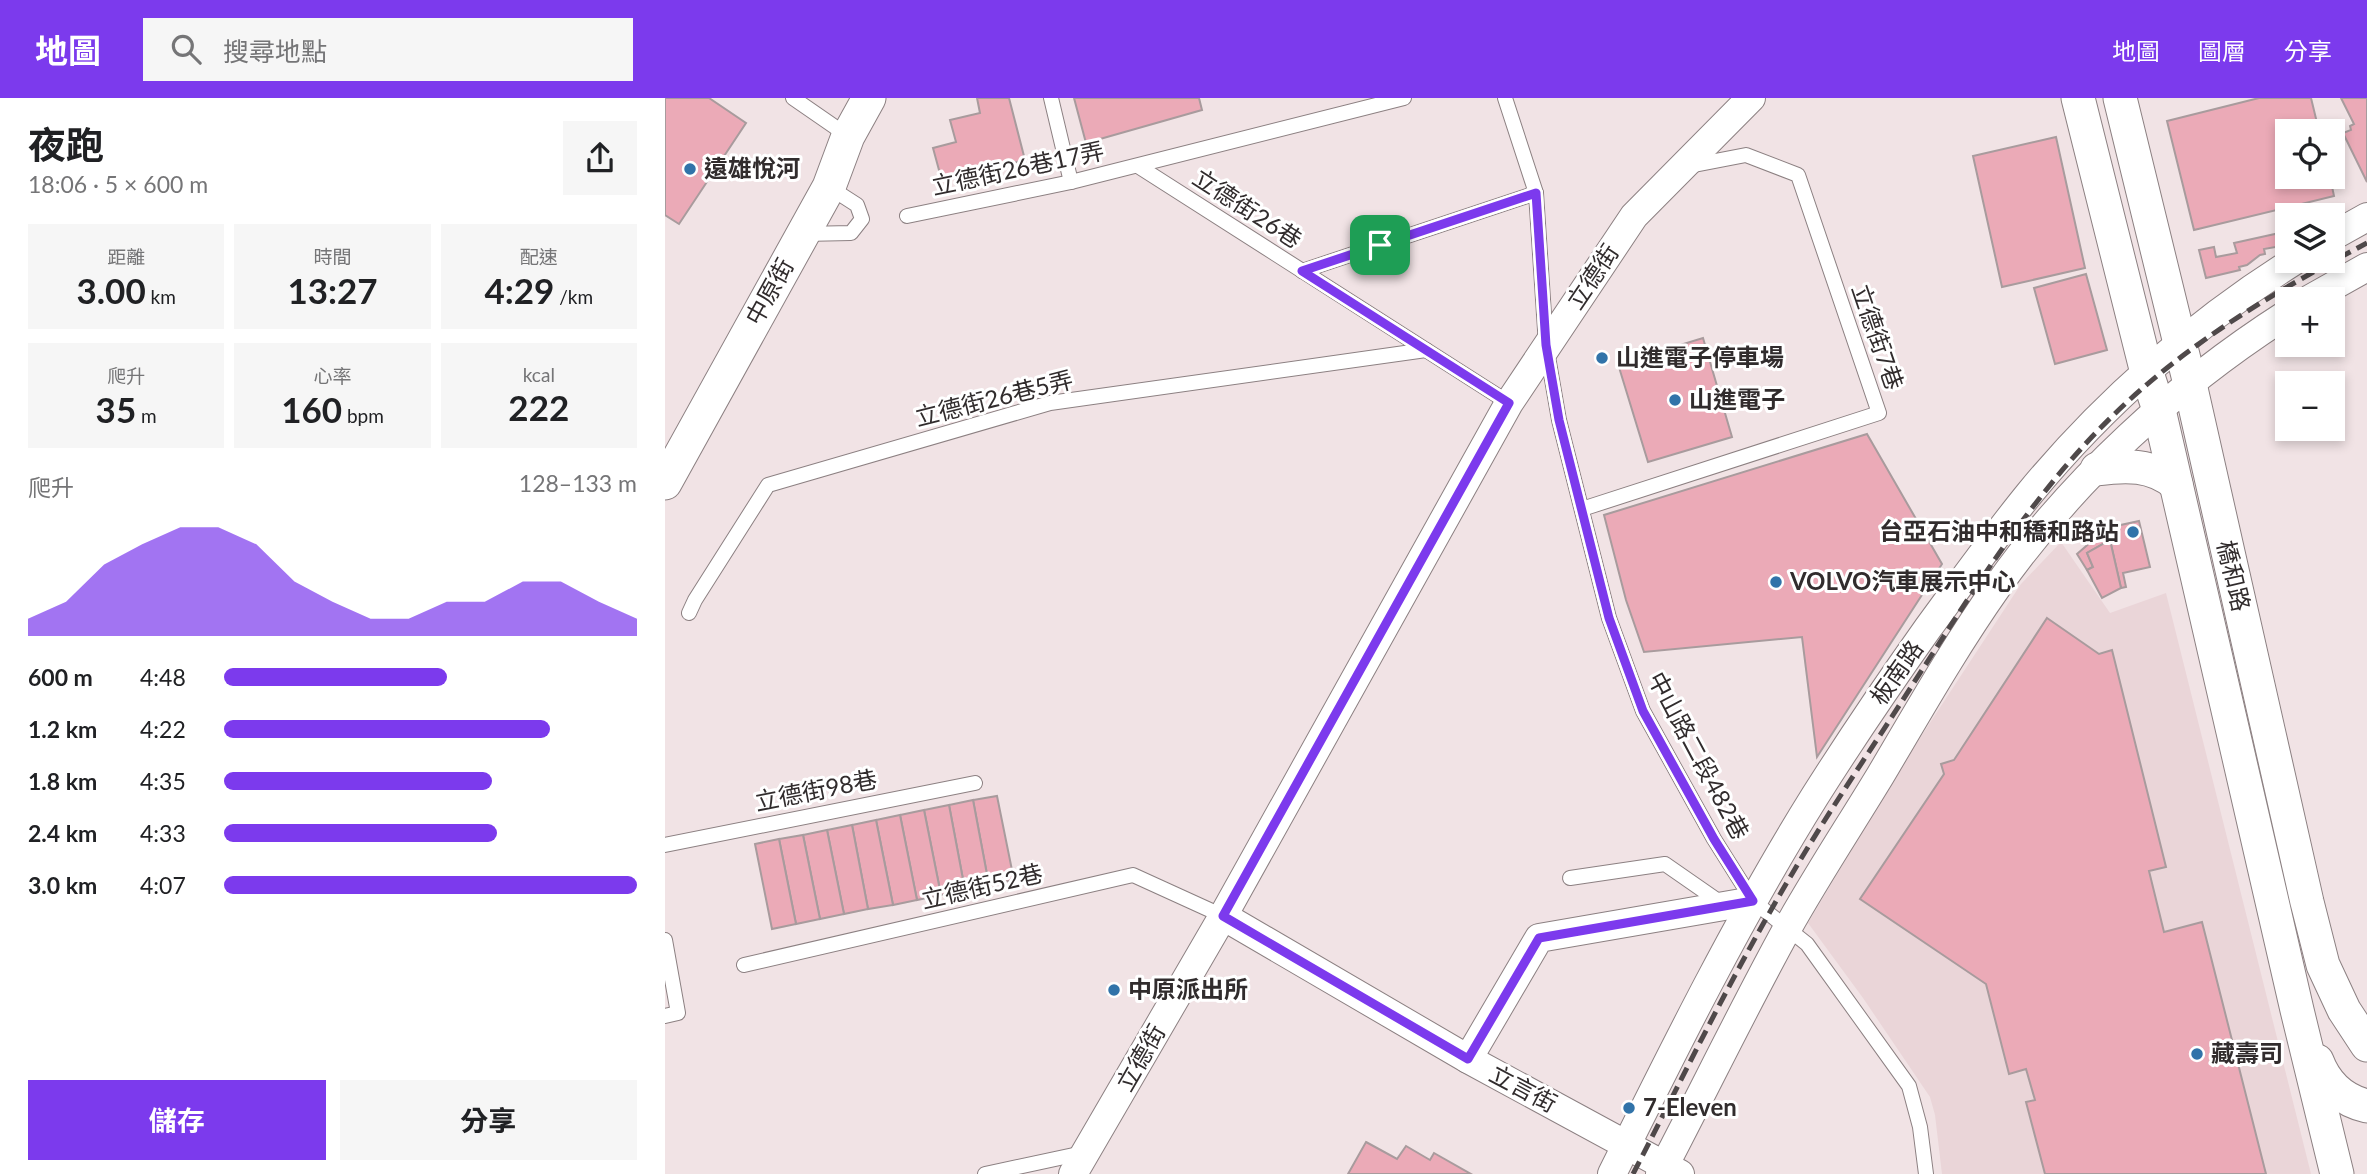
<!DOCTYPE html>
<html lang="zh-TW">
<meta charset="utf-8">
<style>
:root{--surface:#fff;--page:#f6f6f6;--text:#202124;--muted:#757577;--accent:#7c3aed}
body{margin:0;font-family:Lato,"Noto Sans TC",sans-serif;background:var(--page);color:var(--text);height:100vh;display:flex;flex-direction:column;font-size:26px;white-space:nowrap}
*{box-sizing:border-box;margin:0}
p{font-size:23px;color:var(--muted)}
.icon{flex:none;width:38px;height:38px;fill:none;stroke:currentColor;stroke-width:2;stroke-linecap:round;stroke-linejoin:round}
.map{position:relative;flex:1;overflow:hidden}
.drawer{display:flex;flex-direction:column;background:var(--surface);width:665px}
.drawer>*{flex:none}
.tools{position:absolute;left:1610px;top:21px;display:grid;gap:14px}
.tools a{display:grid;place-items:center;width:70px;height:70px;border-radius:0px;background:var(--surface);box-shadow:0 4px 10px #0003;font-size:35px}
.pin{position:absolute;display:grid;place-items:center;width:60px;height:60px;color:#fff;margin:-30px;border-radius:14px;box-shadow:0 4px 10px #0006}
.round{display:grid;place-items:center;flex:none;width:74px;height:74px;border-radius:0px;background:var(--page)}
.overview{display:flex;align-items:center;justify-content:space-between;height:119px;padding:0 28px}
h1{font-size:38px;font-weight:700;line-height:52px}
.figures{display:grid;grid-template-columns:repeat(3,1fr);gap:10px;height:119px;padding:7px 28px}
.figures div{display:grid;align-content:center;border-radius:0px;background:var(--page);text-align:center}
.figures b{font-size:35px;font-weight:700}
.figures small{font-size:19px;font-weight:400}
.figures p{font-size:19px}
.chart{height:196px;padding:14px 28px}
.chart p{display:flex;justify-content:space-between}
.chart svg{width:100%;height:126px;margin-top:7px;fill:var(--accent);opacity:.7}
.button{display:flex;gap:14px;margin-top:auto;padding:14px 28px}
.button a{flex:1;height:80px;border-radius:0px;background:var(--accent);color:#fff;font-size:28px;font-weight:700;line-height:80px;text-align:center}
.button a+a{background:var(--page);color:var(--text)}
ul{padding:0 28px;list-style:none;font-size:23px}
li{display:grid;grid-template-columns:112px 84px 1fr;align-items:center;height:52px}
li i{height:18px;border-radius:9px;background:var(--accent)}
header{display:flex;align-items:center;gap:42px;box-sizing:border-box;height:98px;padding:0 35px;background:var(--accent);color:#fff}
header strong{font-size:33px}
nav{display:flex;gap:38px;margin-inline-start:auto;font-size:24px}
.search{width:490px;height:63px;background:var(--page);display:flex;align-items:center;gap:18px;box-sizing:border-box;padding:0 24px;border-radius:0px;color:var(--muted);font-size:26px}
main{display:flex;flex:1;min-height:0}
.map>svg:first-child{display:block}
.built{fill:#ead5d8}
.building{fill:#ebaab7;stroke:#a89b9d;stroke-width:2}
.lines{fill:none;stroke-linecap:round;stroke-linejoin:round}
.service-casing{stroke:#8c8082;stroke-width:16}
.minor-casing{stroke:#8c8082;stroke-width:30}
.tertiary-casing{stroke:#8c8082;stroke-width:35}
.service{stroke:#fff;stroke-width:14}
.minor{stroke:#fff;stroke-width:28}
.tertiary{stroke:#fff;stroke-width:33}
.rail{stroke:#4f494a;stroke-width:5;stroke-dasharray:14 7;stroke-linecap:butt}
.route-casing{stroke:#fff;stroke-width:14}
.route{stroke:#7c3aed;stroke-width:9}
.poi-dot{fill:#3173a9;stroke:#fff;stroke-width:2.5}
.labels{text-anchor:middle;stroke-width:6;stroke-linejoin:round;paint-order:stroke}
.poi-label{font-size:24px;font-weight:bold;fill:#312c2d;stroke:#fff;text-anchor:start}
.street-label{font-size:24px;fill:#312c2d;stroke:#fff}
</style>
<header>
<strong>地圖</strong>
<div class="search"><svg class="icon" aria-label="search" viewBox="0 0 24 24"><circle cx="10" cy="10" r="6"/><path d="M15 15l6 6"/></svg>搜尋地點</div>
<nav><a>地圖</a><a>圖層</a><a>分享</a></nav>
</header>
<main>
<section class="drawer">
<div class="overview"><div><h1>夜跑</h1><p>18:06 · 5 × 600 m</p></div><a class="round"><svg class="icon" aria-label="share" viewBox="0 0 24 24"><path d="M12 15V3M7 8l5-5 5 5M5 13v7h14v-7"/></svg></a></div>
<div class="figures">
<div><p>距離</p><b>3.00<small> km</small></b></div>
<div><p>時間</p><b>13:27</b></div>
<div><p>配速</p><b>4:29<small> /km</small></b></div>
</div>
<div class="figures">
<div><p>爬升</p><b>35<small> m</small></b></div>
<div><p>心率</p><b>160<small> bpm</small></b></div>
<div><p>kcal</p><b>222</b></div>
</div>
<div class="chart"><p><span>爬升</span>128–133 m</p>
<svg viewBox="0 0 160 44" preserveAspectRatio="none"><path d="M0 44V38L10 32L20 19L30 12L40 6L50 6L60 12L70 25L80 32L90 38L100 38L110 32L120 32L130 25L140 25L150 32L160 38V44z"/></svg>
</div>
<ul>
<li><b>600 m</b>4:48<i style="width:54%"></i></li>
<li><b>1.2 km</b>4:22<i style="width:79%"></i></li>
<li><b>1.8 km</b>4:35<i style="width:65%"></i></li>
<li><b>2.4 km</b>4:33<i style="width:66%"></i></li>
<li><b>3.0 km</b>4:07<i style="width:100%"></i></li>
</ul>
<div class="button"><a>儲存</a><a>分享</a></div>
</section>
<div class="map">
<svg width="1702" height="1076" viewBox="0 0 1702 1076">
<rect width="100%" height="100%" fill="#f1e3e5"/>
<path class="built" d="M1396,444L1445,515L1501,495L1646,1076H1277L1270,1017L1265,999L1198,900L1143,825L1234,672L1356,486Z"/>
<g class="building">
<path d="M0,0H44L81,25L14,126L0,117Z"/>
<path d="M312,0H344L360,62L277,83L268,50L291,44L285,22L315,15Z"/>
<path d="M409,0H534L537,12L421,45Z"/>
<path d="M1594,0H1646L1654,33H1622V79H1665L1669,98L1529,132L1502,23Z"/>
<path d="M1676,0H1702V84L1678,35L1686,32L1685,28L1689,26Z"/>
<path d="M1391,39L1420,170L1337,189L1308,58Z"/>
<path d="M1619,134L1622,147L1599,151L1600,156L1595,157L1582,167L1574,169L1575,172L1541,180L1534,152L1549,149L1551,159L1572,155L1569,145Z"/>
<path d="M1421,176L1442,252L1390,266L1369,190Z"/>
<path d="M1038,240L1067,339L983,364L953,266Z"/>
<path d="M1202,336L1277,466L1152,659L1137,539L979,554L961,502L939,417Z"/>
<path d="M1474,423L1485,469L1458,475L1461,489L1456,490L1445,442L1422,455L1428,469L1422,472L1412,456L1442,430Z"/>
<path d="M1445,442L1456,490L1437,500L1422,472L1428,469L1422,455Z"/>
<path d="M1382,520L1434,556L1447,552L1501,769L1484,773L1499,834L1537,824L1601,1076H1380L1361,1004L1370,1002L1361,971L1344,976L1321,886L1195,801L1279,676L1276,666L1289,662Z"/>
<path d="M332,698L349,782L324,787L308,702Z"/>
<path d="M308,702L324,787L300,792L284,707Z"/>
<path d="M284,707L300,792L276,797L259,712Z"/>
<path d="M259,712L276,797L252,802L235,717Z"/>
<path d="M235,717L252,802L228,807L211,722Z"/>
<path d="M211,722L228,807L203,811L187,727Z"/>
<path d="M187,727L203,811L179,816L162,732Z"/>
<path d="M162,732L179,816L155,821L138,737Z"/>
<path d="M138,737L155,821L131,826L114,741Z"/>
<path d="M114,741L131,826L107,831L90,746Z"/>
<path d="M701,1044L732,1061L741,1048L765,1062L769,1055L806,1076H683Z"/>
</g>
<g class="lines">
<g class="service-casing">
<g id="service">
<path d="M128,0L183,38"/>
<path d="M386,0L406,84"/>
<path d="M840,0L871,95L881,247L894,322L944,520L978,613L1049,741L1088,803L1142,846L1244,988L1255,1029L1261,1076"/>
<path d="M473,68L844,305"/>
<path d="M242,118L406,84L739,0"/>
<path d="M138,136L186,135L197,121L192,107L164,89"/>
<path d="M637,173L871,95"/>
<path d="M917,411L1214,315L1133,77L1081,57L1024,68"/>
<path d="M24,515L30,502L103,387L385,305L761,252"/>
<path d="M0,747L310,685"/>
<path d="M905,780L1000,766L1059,807"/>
<path d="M0,842L13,915L0,918"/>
<path d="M79,867L468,777L558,818"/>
<path d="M320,1076L418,1055"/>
</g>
</g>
<g class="minor-casing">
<g id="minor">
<path d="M1668,138L1702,119"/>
<path d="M1645,201L1702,169"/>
<path d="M558,818L803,961L1015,1076"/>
<path d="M803,961L874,840L1088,803"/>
<path d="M408,1076L558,818L844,305L969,118L1086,0"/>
<path d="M947,1076C1010,949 1075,818 1150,698C1186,641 1224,585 1263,530C1296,485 1329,439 1364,396C1438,306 1530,225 1629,163"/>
<path d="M995,1076C1038,994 1078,911 1122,831C1151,779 1184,729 1215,678C1253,614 1289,550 1332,489C1408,381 1511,287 1622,216"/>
</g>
</g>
<g class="tertiary-casing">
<g id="tertiary">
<path d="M1413,0L1482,275L1494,312L1632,912L1672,1076"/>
<path d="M1455,0L1525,286L1642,804L1658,867L1679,912L1702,947"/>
<path d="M1432,371C1461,367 1487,366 1511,386"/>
<path d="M0,385L164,89L183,38L204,0"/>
<path d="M1652,963C1661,987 1677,1002 1702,1008"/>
</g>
</g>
<use href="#service" class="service"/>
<use href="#minor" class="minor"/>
<use href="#tertiary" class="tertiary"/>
<path class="rail" d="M968,1076C1020,975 1069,873 1127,776C1165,711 1208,649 1248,586C1312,487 1373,387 1460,306C1532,239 1615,191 1702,145"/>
</g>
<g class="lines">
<g class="route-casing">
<path id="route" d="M871,95L881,247L894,322L944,520L978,613L1049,741L1088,803L874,840L803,961L558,818L844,305L637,173Z"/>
</g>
<use href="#route" class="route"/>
</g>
<g class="poi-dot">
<circle cx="25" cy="71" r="7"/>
<circle cx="937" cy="260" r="7"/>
<circle cx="1010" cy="302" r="7"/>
<circle cx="1468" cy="434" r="7"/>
<circle cx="1111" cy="484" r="7"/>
<circle cx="449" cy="892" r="7"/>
<circle cx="1532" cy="956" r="7"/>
<circle cx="964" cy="1010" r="7"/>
</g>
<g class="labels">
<g class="poi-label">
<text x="39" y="79">遠雄悅河</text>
<text x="951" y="268">山進電子停車場</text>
<text x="1024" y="310">山進電子</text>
<text x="1454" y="442" text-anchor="end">台亞石油中和穚和路站</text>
<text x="1125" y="492">VOLVO汽車展示中心</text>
<text x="463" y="900">中原派出所</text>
<text x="1546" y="964">藏壽司</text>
<text x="978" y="1018">7-Eleven</text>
</g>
<g class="street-label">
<text transform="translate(353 71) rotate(-12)" y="8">立德街26巷17弄</text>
<text transform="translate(582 111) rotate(33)" y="8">立德街26巷</text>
<text transform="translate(928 179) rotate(-56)" y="8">立德街</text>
<text transform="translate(105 194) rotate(-61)" y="8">中原街</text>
<text transform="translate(1212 239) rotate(71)" y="8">立德街7巷</text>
<text transform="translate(329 301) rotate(-14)" y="8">立德街26巷5弄</text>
<text transform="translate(1568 478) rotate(77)" y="8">橋和路</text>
<text transform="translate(1232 575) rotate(-55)" y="8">板南路</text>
<text transform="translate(1033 658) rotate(62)" y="8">中山路二段482巷</text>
<text transform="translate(151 693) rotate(-11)" y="8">立德街98巷</text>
<text transform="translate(317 789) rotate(-13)" y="8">立德街52巷</text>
<text transform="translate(476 960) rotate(-60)" y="8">立德街</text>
<text transform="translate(858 991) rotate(28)" y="8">立言街</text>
</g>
</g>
</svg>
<div class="tools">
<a><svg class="icon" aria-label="locate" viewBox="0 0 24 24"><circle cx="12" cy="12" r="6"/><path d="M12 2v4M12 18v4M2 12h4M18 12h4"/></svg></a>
<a><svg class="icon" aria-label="layers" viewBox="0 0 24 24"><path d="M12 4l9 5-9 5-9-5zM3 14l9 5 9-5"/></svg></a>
<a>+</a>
<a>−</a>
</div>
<div class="pin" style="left:715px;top:147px;background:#1e9e55"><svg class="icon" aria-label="arrive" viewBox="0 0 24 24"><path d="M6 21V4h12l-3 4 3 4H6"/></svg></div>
</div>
</main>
